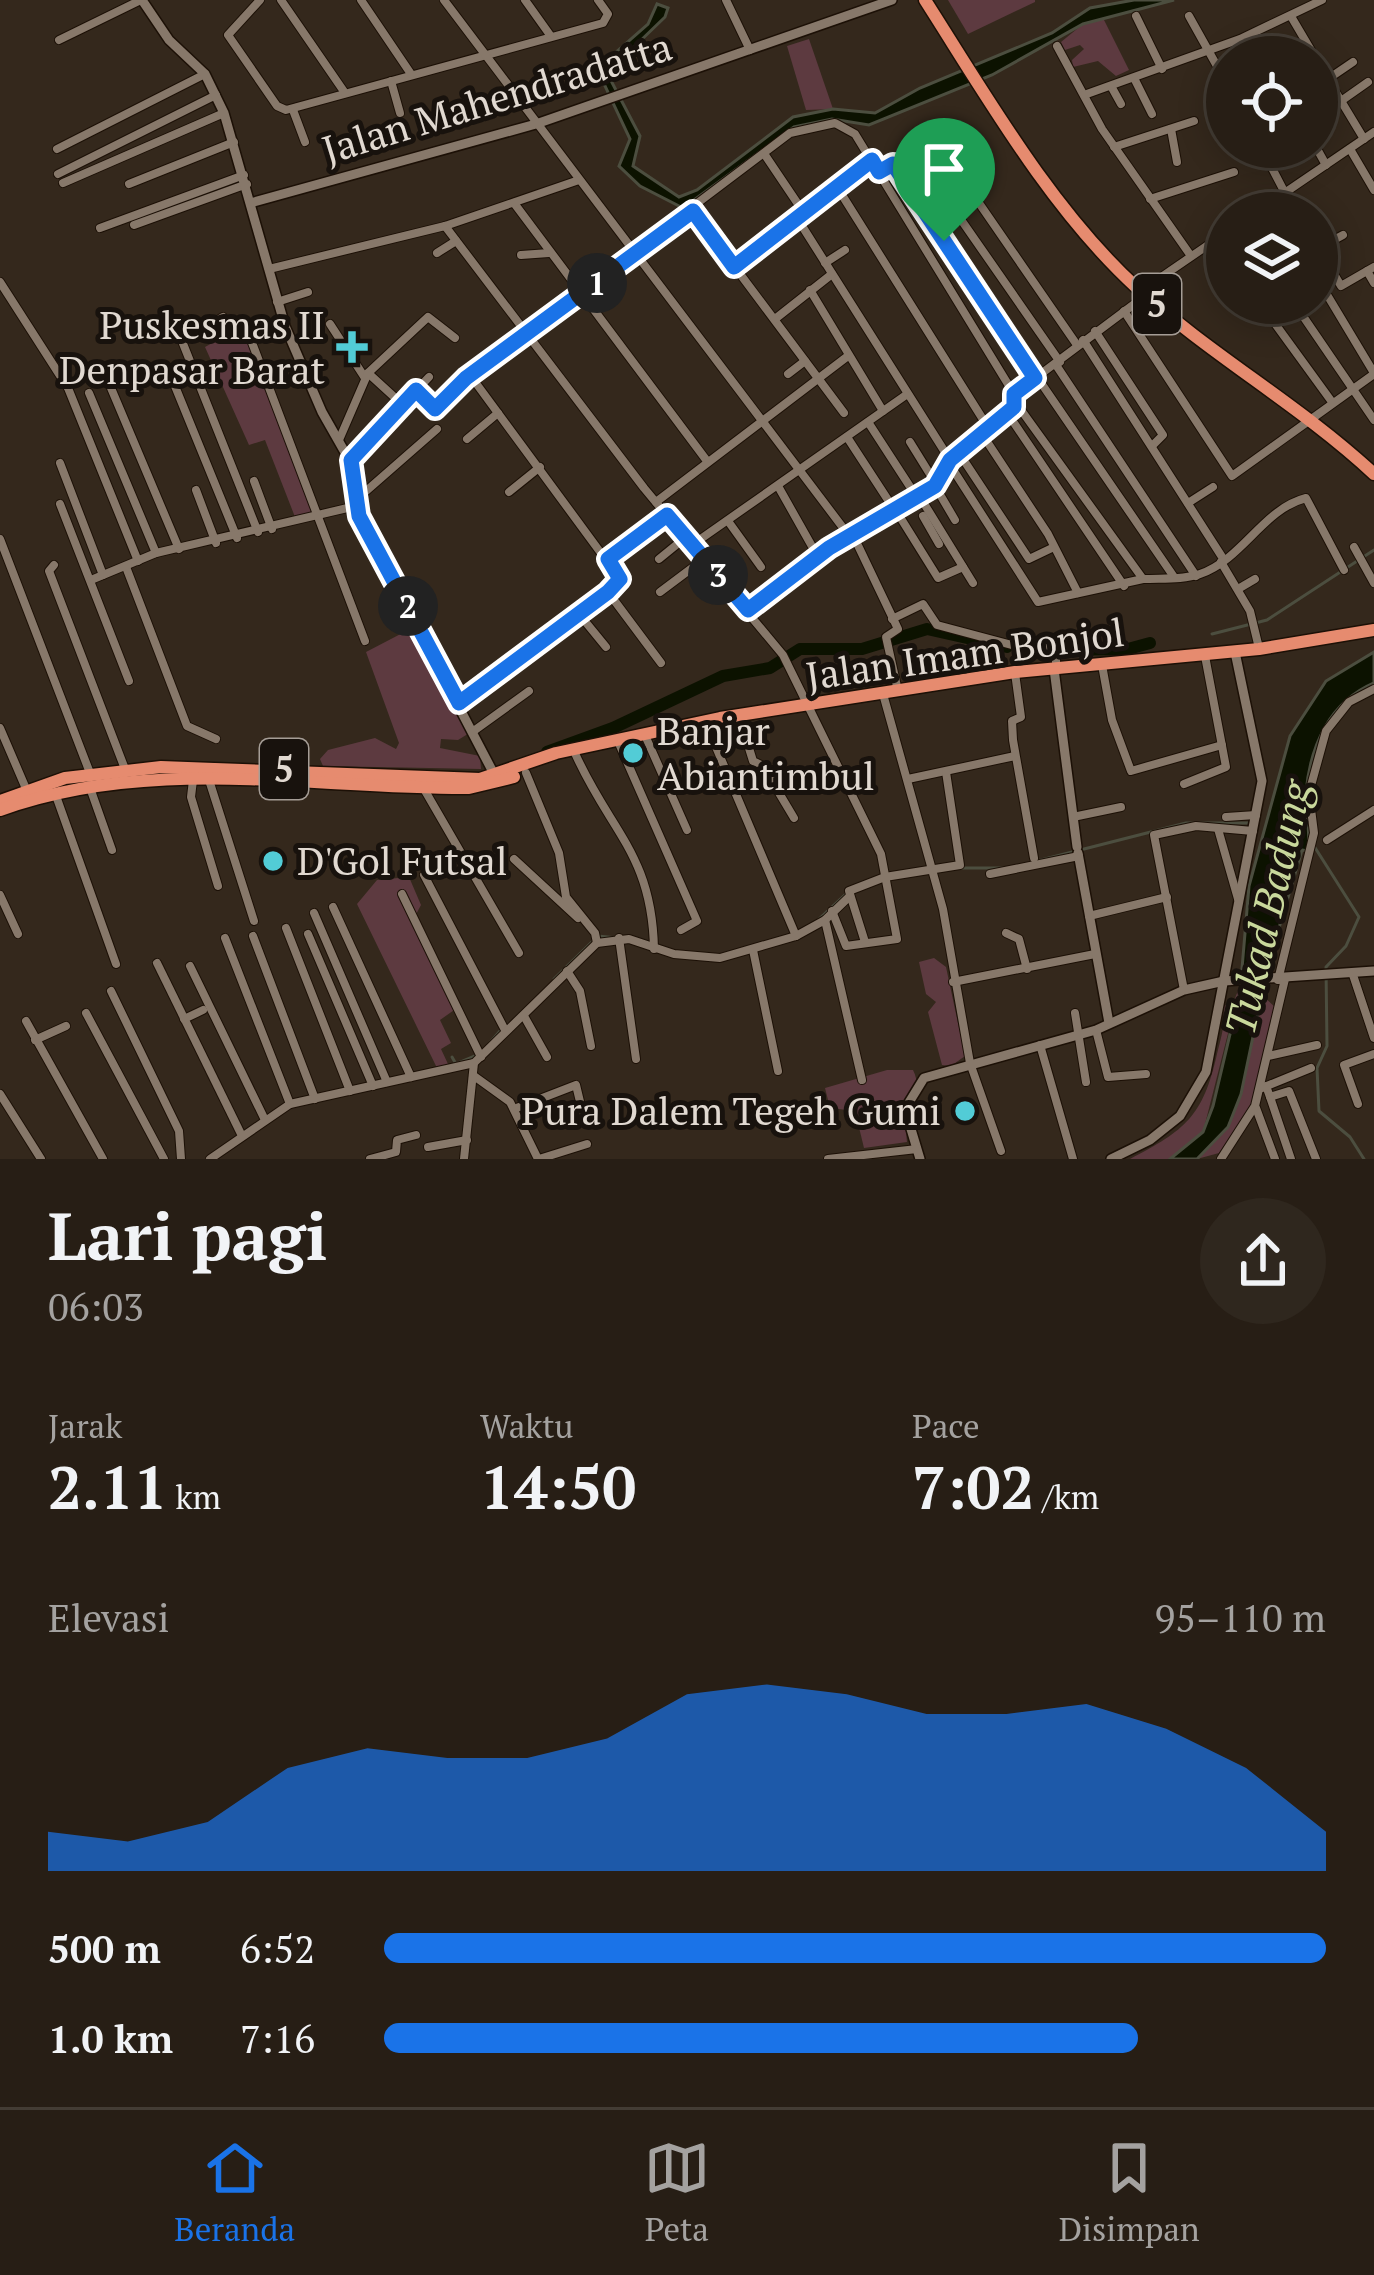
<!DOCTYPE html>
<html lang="id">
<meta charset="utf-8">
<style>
:root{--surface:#271e15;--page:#2f271e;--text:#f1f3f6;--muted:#a4a2a0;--line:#433c34;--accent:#1a73e8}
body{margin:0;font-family:"PT Serif",serif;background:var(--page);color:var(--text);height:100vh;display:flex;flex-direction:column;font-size:45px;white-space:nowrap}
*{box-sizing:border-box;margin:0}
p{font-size:39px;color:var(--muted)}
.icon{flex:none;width:66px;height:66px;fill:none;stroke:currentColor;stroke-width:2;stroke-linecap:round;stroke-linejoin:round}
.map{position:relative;height:1159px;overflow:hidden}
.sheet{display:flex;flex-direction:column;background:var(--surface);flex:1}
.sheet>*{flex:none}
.fabs{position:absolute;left:1206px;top:36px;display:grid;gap:24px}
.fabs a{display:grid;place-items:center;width:132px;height:132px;border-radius:50%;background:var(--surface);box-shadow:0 6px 30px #0003,0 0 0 3px var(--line);font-size:60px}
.pin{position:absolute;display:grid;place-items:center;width:102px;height:102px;color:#fff;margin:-123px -51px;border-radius:50% 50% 50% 0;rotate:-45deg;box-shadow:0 0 12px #0007}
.pin .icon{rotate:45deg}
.km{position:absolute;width:60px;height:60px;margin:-30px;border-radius:50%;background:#222;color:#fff;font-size:33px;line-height:60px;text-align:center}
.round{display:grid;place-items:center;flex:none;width:126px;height:126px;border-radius:63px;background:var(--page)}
.summary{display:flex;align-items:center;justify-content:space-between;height:204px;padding:0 48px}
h1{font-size:66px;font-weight:800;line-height:90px}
.metrics{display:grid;grid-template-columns:repeat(3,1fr);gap:18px;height:204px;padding:12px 48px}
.metrics div{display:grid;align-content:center}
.metrics b{font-size:60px;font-weight:800}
.metrics small{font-size:33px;font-weight:400}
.metrics p{font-size:33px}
.chart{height:336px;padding:24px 48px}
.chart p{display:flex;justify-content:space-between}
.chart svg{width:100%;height:216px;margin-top:12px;fill:var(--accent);opacity:.7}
ul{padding:0 48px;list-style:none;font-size:39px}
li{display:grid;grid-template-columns:192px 144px 1fr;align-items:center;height:90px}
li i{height:30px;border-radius:15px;background:var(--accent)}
.tabs{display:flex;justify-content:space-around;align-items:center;height:168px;border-top:3px solid var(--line);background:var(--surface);font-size:33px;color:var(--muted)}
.tabs a{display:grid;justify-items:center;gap:6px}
.tabs .selected{color:var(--accent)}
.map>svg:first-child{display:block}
.green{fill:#5d3a40}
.water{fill:#0c1200;stroke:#4c4e3f;stroke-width:3}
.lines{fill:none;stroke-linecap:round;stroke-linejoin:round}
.stream{stroke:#4c4e3f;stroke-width:3}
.river{stroke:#0c1200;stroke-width:12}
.minor-casing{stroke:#1c1006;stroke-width:10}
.tertiary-casing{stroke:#1c1006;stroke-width:12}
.secondary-casing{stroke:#1c1006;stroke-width:12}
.trunk-casing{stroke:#1c1006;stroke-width:15}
.minor{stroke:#87786a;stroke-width:8}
.tertiary{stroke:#87786a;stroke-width:9}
.secondary{stroke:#87786a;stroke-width:9}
.trunk{stroke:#e68b6f;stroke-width:12}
.route-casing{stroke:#fff;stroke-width:24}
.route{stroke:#1a73e8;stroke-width:15}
.poi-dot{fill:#52ccd6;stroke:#18120d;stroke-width:4.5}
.labels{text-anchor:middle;stroke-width:10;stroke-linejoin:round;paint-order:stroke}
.shield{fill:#18120d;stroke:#a59d96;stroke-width:3}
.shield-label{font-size:36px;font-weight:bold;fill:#e1d9d1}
.street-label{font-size:39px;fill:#e1d9d1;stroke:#18120d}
.poi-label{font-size:39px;fill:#e1d9d1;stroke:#18120d;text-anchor:end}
.water-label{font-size:42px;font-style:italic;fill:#c9d89c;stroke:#18120d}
</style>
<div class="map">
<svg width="1374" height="1159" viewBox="0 0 1374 1159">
<rect width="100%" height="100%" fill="#34281c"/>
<g class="green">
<path d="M948,0H1035V2L968,34Z"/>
<path d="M1103,18L1129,70L1116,76L1098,61L1073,67L1072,60L1084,49L1080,45L1065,50L1061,42L1083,24Z"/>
<path d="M809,39L833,109L806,110L787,46Z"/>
<path d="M243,326L313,507L310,513L295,517L265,440L249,445L205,347Z"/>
<path d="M414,627L471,732L458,740L441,739L440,748L480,756L481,769L323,766L320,759L328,750L375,738L396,749L399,743L366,652Z"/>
<path d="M409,877L421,905L413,920L457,1008L440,1020L451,1043L441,1049L448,1064L437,1068L357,904L377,880Z"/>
<path d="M934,958L946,967L965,1056L951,1066L942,1065L928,1012L936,1002L926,994L919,962Z"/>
<path d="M1240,986L1203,1132L1170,1159H1130C1186,1130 1203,1116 1217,1054C1221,1038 1226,1022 1223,1006L1233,1003Z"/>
<path d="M1262,995L1275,1007L1253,1103L1219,1153L1197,1159C1243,1114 1249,1055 1262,995Z"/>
<path d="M887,1070H913C925,1093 903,1110 907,1142L864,1148L855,1111L830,1108L825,1088Z"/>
</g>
<g class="water">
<path d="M1134,0H1174L1083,24L992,75L869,125L832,119L794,127L683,208L640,186L619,166L630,139L597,69L648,24L657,4L668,8L665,17L607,73L640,136L633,166L679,197L697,190L793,117L833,109L875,113L920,88L1052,33L1090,8Z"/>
<path d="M1374,652V683C1330,702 1310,745 1306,793C1305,812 1311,832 1308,851L1302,850L1268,965L1241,1094L1228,1127L1197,1159H1170L1203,1132L1213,1106L1240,992L1249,886L1290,736L1326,681Z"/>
</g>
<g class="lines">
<g class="stream">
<path d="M1212,634L1267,620L1374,550"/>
<path d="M1314,846L1359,917L1346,946L1326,967L1327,1046L1317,1068L1319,1111L1350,1137L1364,1159"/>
<path d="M1037,861L1186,823H1250"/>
<path d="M961,868H1005"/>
<path d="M819,919L847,893"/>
<path d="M554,979L598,936L645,941"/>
<path d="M487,1046L500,1031"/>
<path d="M452,1057L456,1064L475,1056"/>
</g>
<g class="river">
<path d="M1045,650L1128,649L1150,643"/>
<path d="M547,752L613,728L723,676L770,668L800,649H862L927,629L1007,647"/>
</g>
<g class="minor-casing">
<g id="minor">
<path d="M260,0L228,35L277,106L286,110L603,23L608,14L598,0"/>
<path d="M281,0L345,93"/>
<path d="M361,0L411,74"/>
<path d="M444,0L850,537"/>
<path d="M525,0L550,35"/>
<path d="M726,0L750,50"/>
<path d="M1136,16L1162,69"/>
<path d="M1189,16L1227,84"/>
<path d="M1292,18L1315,57"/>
<path d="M59,40L141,0"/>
<path d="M1057,46L1102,129L1191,256"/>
<path d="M1317,61L1364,139"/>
<path d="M1134,78L1152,114"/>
<path d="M1328,79L1353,62"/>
<path d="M391,81L400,113"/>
<path d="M1111,86L1121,104"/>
<path d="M1084,95L1240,39L1322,0"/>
<path d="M1341,101L1368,82"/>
<path d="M293,110L305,142"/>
<path d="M1171,129L1177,162"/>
<path d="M1114,147L1194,121"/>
<path d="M1261,147L1285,193"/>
<path d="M1316,147L1326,165"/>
<path d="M57,149L205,74"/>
<path d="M1350,149L1374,190"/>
<path d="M914,152L1060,362"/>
<path d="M765,155L804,213"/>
<path d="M894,164L1035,378"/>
<path d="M879,172L928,142L939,145L1077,345"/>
<path d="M58,174L216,95"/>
<path d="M63,183L224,113"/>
<path d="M129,184L234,142"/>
<path d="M837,187L989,429"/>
<path d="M1150,199L1234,172"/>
<path d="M1276,199L1284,213"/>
<path d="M514,203L707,461"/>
<path d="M693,211L844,413"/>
<path d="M1255,213L1374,132"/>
<path d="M797,218L950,460"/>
<path d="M134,225L247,184"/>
<path d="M445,226L644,488L783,655L881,854L897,939L846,946L832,911"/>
<path d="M100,228L244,175"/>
<path d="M1215,241L1227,257"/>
<path d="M1317,249L1343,235"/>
<path d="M437,253L456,241"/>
<path d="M521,255L549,253"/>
<path d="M1327,262L1341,286L1374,267"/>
<path d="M825,263L845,250"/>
<path d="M734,267L872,160"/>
<path d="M269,269L445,226L579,180"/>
<path d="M1367,271L1374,283"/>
<path d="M1317,278L1374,373"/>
<path d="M0,282L68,388L138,561"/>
<path d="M810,290L883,411"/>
<path d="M1141,291L1227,232"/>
<path d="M277,302L308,292"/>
<path d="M1260,303L1332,402"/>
<path d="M1294,303L1374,420"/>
<path d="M1124,311L1232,476L1374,374"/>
<path d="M223,317L182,341L258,532"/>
<path d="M775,319L832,274"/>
<path d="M330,324L365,378"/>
<path d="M1095,331L1163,435L1152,446"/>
<path d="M248,332L365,641"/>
<path d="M1083,340L1224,560"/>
<path d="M1056,365L1196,576"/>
<path d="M168,369L237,538"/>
<path d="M368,373L403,405"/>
<path d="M788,374L805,361"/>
<path d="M1037,377L1174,577"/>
<path d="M111,388L179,549"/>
<path d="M416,390L435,408L466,378L790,133L835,123L855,134L1014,394"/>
<path d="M89,393L156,553"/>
<path d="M1014,394L1145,296"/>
<path d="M1008,414L1124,586"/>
<path d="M868,422L918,499"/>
<path d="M982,434L1048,534L1078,593"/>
<path d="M847,437L888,500"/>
<path d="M467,439L498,413"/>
<path d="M339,440L368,373L428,317L455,338"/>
<path d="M910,442L936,484"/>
<path d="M959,453L1029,559L1052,548"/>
<path d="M351,460L429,377"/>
<path d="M60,463L103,575"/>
<path d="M950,465L1038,602L1143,579L1016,403"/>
<path d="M254,481L272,529"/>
<path d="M778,486L818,557"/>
<path d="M935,486L955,520"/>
<path d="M196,490L216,543"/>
<path d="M509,492L540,467"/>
<path d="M920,497L973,583"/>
<path d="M357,499L437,429"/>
<path d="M656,502L848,356"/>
<path d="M1188,503L1213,487"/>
<path d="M60,504L129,681"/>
<path d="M895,509L938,578L963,567"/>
<path d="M923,516L939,544"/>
<path d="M728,521L761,567"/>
<path d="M853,535L898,629L886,637L898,691"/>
<path d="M0,539L90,773"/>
<path d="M692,545L906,395"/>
<path d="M1354,547L1374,583"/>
<path d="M609,559L667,515"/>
<path d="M659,559L686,537"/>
<path d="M1221,562L1250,611L1259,648"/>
<path d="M54,565L49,571L125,769"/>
<path d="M126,567L187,726L216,739"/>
<path d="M1143,579C1161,578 1183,580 1200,574C1243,559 1263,509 1306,498L1344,570"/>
<path d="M91,580L156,553L356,506"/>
<path d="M1238,589L1255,579"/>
<path d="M608,592L661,663"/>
<path d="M660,592L704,559"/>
<path d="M748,610L829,548L935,486L950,460L1008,414L1015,401"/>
<path d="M579,614L606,647"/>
<path d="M892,619L923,604L937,625L1019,647H1056V668"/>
<path d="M1102,665L1112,720L1131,771L1222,745"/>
<path d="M1015,673L1021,717L1012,721L1013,740L1034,858"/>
<path d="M883,694L943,909L970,1063L1001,1151"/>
<path d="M459,703L620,579L470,375"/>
<path d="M739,716L753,761L763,766L794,818"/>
<path d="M705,721L796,936"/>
<path d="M0,728L27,791"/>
<path d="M475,730L529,691"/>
<path d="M644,733L687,830"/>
<path d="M617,739L697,921L681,930"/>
<path d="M574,751C609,831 652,853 654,949"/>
<path d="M526,773L559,853L566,897L595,933L597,943"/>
<path d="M908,779L1015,756"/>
<path d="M193,780L191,797L218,886"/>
<path d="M209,780L254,921"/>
<path d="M1184,784L1226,767L1205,656"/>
<path d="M89,785L112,850"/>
<path d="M424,789L519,953"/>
<path d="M55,793L116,964"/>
<path d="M1073,817L1121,807"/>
<path d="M1226,817L1256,815"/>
<path d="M1218,829L1238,899"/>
<path d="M1327,840L1374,810"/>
<path d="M514,859L578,918"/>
<path d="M990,874L1079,856"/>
<path d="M424,875L505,1030"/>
<path d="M402,894L481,1057"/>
<path d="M0,895L18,934"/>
<path d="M333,907L411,1077"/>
<path d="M314,913L387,1082"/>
<path d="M1089,916L1167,897"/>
<path d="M825,920L850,896"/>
<path d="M286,928L350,1091"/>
<path d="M1006,933L1019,939L1027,969"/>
<path d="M308,934L373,1086"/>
<path d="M253,936L315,1099"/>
<path d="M225,938L290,1104"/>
<path d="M619,938L636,1059"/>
<path d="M865,942L849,891L885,877L960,865L946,772"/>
<path d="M753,950L778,1071"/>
<path d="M157,963L242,1136"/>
<path d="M190,966L265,1120"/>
<path d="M567,971L580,991L591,1046"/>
<path d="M1353,975L1374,1038"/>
<path d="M1278,980L1314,833L1309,793L1326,731L1349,702L1374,689"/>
<path d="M953,982L1095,954"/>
<path d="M1184,990L1154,835L1196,826L1253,831"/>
<path d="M111,991L179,1131L181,1159"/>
<path d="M86,1013L164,1159"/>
<path d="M1075,1013L1086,1082"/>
<path d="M524,1016L547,1057"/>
<path d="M184,1019L203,1010"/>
<path d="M26,1021L103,1159"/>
<path d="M1096,1030L1108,1077L1146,1074"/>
<path d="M35,1040L66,1026"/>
<path d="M1040,1045L1073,1159"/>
<path d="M1268,1056L1317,1045"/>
<path d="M474,1076L510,1102L538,1159"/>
<path d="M1266,1086L1270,1097L1289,1091L1316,1159"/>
<path d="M1262,1088L1311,1068"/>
<path d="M0,1094L41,1159"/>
<path d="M1270,1097L1291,1159"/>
<path d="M1358,1104L1344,1065L1374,1054"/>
<path d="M1256,1108L1275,1159"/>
<path d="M514,1109L576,1085L582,1110"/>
<path d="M428,1147L467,1140"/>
<path d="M210,1159L290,1104L474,1063L597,943L629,939L674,954L720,958L796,936L825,920L862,1080"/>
<path d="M370,1159L396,1152L397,1140L416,1135"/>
<path d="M464,1159L474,1063"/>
<path d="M539,1159L587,1144"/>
<path d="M828,1159L917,1149"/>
<path d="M1221,1159L1255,1106L1285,979"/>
</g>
</g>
<g class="tertiary-casing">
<g id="tertiary">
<path d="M1054,669L1077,847"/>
<path d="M1078,853L1109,1023"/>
<path d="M920,1159L905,1109L924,1078L1096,1030L1184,990L1224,981L1374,971"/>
<path d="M1111,1159L1150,1140L1180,1116L1206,1072L1262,781L1235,652"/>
</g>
</g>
<g class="secondary-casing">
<g id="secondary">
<path d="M142,0L169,40L205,74L224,113L285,326L322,412L355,470L359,516L495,776"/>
<path d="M254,202L536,124L892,0"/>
</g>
</g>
<g class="trunk-casing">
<g id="trunk">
<path d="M925,0C987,97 1051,209 1136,287C1210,355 1300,405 1374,474"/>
<path d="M0,801L65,778L161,767L480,779L556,753L720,718L1015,672L1259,649L1374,630"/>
<path d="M0,810C152,755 312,789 469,788L514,777"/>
</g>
</g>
<use href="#minor" class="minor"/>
<use href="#tertiary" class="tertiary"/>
<use href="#secondary" class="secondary"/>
<use href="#trunk" class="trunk"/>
</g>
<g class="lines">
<g class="route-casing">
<path id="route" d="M872,160L879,172L893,164L1035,378L1014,394V407L950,460L935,486L829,548L748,610L667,515L608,559L620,579L608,592L459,703L359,516L351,460L416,390L435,409L466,378L693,211L734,267Z"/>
</g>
<use href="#route" class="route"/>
</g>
<g class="poi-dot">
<path d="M346 329h12v12h12v12h-12v12h-12v-12h-12v-12h12z"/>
<circle cx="633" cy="753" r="12"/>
<circle cx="273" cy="861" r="12"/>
<circle cx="965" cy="1111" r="12"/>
</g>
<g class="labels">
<g class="shield">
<rect x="1133" y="274" width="48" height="60" rx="9"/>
<rect x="260" y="739" width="48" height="60" rx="9"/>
</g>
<g class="shield-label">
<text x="1157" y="317">5</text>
<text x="284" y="782">5</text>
</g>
<g class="street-label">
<text transform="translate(497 98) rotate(-17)" y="14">Jalan Mahendradatta</text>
<text transform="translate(965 654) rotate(-8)" y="14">Jalan Imam Bonjol</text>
</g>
<g class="poi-label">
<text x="325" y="339">Puskesmas II<tspan x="325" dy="45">Denpasar Barat</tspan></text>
<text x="657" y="745" text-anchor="start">Banjar<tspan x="657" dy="45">Abiantimbul</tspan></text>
<text x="297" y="875" text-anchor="start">D'Gol Futsal</text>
<text x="941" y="1125">Pura Dalem Tegeh Gumi</text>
</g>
<g class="water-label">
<text transform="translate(1268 908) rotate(-77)" y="15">Tukad Badung</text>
</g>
</g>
</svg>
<div class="fabs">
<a><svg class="icon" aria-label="locate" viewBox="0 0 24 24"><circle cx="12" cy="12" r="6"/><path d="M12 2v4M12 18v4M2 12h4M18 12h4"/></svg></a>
<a><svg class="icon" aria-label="layers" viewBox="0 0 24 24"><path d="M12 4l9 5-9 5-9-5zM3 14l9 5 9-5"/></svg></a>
</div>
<div class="pin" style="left:944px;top:241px;background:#1e9e55"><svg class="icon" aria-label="arrive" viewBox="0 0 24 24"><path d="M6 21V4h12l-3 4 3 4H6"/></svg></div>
<b class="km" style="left:597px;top:283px">1</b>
<b class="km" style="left:408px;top:606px">2</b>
<b class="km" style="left:718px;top:575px">3</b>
</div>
<section class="sheet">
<div class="summary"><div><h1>Lari pagi</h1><p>06:03</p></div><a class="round"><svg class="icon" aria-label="share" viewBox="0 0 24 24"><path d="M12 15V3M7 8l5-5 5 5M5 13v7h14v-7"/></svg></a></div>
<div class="metrics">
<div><p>Jarak</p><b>2.11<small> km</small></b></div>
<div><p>Waktu</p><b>14:50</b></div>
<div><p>Pace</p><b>7:02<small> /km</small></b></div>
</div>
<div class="chart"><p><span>Elevasi</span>95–110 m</p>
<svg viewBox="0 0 160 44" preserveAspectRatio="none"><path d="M0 44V36L10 38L20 34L30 23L40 19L50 21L60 21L70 17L80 8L90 6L100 8L110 12L120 12L130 10L140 15L150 23L160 36V44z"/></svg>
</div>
<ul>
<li><b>500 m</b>6:52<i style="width:100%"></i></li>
<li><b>1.0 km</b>7:16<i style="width:80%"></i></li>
</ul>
</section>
<nav class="tabs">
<a class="selected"><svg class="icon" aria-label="home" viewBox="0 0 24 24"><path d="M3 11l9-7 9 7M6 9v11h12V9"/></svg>Beranda</a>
<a><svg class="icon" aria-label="map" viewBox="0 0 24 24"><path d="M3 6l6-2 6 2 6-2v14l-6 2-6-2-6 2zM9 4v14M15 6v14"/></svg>Peta</a>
<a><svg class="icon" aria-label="saved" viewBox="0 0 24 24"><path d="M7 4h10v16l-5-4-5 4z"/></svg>Disimpan</a>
</nav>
